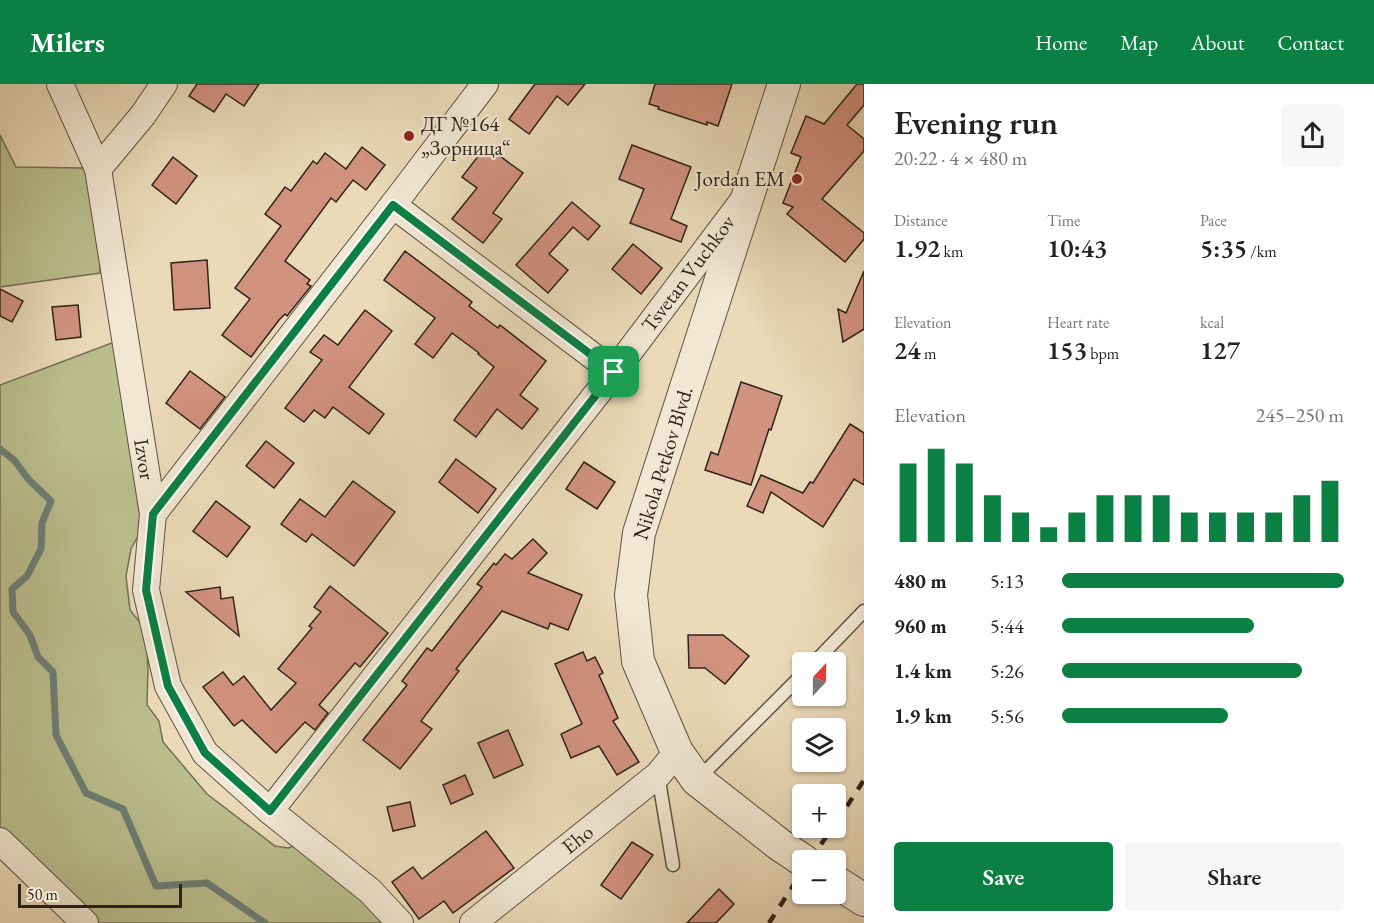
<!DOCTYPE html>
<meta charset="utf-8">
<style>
:root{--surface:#fff;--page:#f6f6f6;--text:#222;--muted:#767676;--accent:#0b8043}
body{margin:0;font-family:"EB Garamond",serif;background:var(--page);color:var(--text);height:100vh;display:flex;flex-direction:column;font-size:22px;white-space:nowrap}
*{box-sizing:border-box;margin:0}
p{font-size:20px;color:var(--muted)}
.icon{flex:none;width:33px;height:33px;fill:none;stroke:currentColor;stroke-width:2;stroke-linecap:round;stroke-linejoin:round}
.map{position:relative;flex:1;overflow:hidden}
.side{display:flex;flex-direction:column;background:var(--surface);width:510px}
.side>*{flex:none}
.needle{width:39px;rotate:22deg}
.controls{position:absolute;left:792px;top:568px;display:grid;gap:12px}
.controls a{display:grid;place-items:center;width:54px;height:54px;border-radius:6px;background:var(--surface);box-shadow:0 2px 4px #0004;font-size:30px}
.scale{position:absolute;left:18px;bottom:15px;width:164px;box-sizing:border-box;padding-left:6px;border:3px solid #2f231b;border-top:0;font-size:16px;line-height:21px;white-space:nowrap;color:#2f231b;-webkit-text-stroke:4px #f1e7d2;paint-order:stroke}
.pin{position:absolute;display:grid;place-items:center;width:51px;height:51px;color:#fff;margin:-26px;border-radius:12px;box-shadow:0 3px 9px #0006}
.round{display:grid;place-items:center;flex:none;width:63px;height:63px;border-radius:6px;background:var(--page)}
.summary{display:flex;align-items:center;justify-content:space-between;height:102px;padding:0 30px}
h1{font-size:33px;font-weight:600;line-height:45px}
.metrics{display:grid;grid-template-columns:repeat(3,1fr);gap:9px;height:102px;padding:6px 30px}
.metrics div{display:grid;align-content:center}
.metrics b{font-size:26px;font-weight:600}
.metrics small{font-size:16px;font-weight:400}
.metrics p{font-size:16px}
.chart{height:168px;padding:12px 30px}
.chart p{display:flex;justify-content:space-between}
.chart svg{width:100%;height:108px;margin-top:6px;stroke:var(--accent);stroke-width:6}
.cta{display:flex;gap:12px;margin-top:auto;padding:12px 30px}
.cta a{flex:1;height:69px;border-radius:6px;background:var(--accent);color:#fff;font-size:24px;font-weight:600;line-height:69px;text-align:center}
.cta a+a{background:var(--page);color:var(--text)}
ul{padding:0 30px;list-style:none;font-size:20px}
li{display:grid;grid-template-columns:96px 72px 1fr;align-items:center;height:45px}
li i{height:15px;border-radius:8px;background:var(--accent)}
header{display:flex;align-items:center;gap:36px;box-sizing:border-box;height:84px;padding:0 30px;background:var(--accent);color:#fff}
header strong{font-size:28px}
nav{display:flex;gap:33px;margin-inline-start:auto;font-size:21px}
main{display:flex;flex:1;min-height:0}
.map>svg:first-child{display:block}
.green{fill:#babe8d;stroke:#747054;stroke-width:1.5}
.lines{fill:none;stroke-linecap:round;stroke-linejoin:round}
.stream{stroke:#6e7e75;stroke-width:7}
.building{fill:#d29280;stroke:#2f231b;stroke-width:1.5}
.service-casing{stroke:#5e5142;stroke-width:15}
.minor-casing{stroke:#5e5142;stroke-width:28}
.tertiary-casing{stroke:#5e5142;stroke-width:34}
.service{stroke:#f1e7d2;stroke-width:12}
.minor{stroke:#f1e7d2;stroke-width:26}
.tertiary{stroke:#f1e7d2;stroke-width:32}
.rail{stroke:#2f231b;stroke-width:4.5;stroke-dasharray:10 10;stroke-linecap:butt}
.route-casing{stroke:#fff;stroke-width:12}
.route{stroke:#0b8043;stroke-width:8}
.poi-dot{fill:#8f2418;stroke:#f1e7d2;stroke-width:2}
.labels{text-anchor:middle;stroke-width:4.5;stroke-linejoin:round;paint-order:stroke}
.poi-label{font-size:21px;fill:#2f231b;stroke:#f1e7d2;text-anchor:start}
.street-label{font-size:21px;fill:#2f231b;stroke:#f1e7d2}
</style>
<header>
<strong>Milers</strong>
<nav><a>Home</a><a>Map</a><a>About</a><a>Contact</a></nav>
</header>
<main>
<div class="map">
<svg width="864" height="839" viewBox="0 0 864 839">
<rect width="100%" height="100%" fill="#eadab9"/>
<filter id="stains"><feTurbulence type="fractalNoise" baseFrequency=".00333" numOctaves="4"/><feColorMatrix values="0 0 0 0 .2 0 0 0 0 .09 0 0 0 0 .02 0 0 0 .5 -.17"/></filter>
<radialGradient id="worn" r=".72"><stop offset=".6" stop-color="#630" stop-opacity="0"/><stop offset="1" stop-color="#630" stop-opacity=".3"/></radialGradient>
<g class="green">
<path d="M0,51L16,83L84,84L98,138L100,189L0,203Z"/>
<path d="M117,257L143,443L131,465L126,492L130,526L146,546L148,585L147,621L159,637L163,658L207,710L275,762L288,764L306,758L397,839H93L0,751V301Z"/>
</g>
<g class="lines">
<path class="stream" d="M0,365L14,376L29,396L51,417L42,439L41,465L27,492L12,505L13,528L30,551L38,573L53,588L56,651L86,709L123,725L156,802L207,799L265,839"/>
</g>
<g class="building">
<path d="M197,0H259L244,22L226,10L214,28L189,12Z"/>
<path d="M535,0H585L568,21L557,12L529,50L509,35Z"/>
<path d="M655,0H732L718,42L707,38V41L658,25L659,23L649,20Z"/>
<path d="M857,0H864V21L847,41L864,55V67L822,115L864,149V155L845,178L787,130L793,123L783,119L801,73L791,69L806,32L824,40Z"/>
<path d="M632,61L691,83L671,135L687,142L681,158L630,139L644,105L619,95Z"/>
<path d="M486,62L523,89L493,129L502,135L483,159L452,135L477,104L462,93Z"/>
<path d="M362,63L385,81L366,106L353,96L336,118L331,114L285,177L310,196L307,200L311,202L287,232L285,230L279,236L251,273L222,251L250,215L235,204L281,142L265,130L285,103L291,107L313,77L317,80L325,69L346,85Z"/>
<path d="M173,73L197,92L176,120L152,101Z"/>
<path d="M572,118L600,142L588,156L573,143L549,170L568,186L548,209L516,181Z"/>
<path d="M633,160L662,184L641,210L612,185Z"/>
<path d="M405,167L472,218L469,222L498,244L500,241L546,277L520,311L538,325L522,345L497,325L476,353L454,336L494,283L478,270L479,269L452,249L433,274L415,260L435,234L384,196Z"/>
<path d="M207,176L210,224L174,226L171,179Z"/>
<path d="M864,187V245L843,258L838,225L846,229Z"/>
<path d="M0,205L23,217L12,238L0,232Z"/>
<path d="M78,221L81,253L56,256L52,223Z"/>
<path d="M365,226L392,247L349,303L384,330L369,350L333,323L325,334L314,326L304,338L285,324L322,276L310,268L324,251L338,261Z"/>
<path d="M190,287L225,313L200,345L166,319Z"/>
<path d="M741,298L782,312L771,346L769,345L751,401L705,386L711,368L718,371Z"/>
<path d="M850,340L864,349V401L854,395L823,443L771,408L763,429L747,422L761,391L803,409L810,398L813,399Z"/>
<path d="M266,357L294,379L274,404L246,382Z"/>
<path d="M456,375L496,405L478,429L439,398Z"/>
<path d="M584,378L615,398L597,425L566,405Z"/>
<path d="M353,397L395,428L354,482L312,450L306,458L281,440L300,415L325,433Z"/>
<path d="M216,417L250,443L227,473L193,447Z"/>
<path d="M533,455L547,469L528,489L582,511L568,546L550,539L548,545L502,527L456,585L459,587L421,637L432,645L400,685L363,656L407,601L402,597L427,564L432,567L482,503L477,500L494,479L496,481L505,470L512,475Z"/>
<path d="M330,502L388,549L360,583L355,579L319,621L328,629L315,646L305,638L276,669L242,636L234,642L203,603L223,588L233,601L244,592L271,626L296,599L278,585L312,544L309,542L321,528L314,523Z"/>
<path d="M220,503L221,515L233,513L239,552L186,508Z"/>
<path d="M688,551H723L749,572L725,600L705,584H689Z"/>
<path d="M583,568L587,577L595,573L603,589L599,591L618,634L613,637L639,678L617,691L599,662L571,674L561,650L582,640L555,580Z"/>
<path d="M508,646L523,681L494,694L478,659Z"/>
<path d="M465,691L473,710L451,720L443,701Z"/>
<path d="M410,718L415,742L393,747L387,723Z"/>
<path d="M486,747L514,784L453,829L444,817L419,835L392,798L413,783L422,795Z"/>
<path d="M632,758L653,771L621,815L601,801Z"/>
<path d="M719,805L734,820L716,839H687Z"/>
</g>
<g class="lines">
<g class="service-casing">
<g id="service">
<path d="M814,579L864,527"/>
<path d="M658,691L673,781"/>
<path d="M698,695L802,591"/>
</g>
</g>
<g class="minor-casing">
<g id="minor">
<path id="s1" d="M60,0L98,85L153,430L146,506L168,602L205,669L270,727L370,807L400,839"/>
<path d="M98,85L143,31L164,0"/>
<path d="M393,121L614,288"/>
<path d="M153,430L393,121L485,0"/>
<path id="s2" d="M270,727L614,288L742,118"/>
<path d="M0,757L85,839"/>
<path id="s3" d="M473,839L658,691L677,668"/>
</g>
</g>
<g class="tertiary-casing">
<g id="tertiary">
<path d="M784,0L639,449L631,511L638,577L677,668L697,696L780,761L804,777"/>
<path d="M836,798L864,816"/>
</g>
</g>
<use href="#service" class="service"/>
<use href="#minor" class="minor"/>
<use href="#tertiary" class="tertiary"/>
<g class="rail">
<path d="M836,739L864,696"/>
<path d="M810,777L832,744"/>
<path d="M769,839L802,788"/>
</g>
</g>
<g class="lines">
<g class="route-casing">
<path id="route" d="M393,121L614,288L270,727L205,669L168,602L146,506L153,430Z"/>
</g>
<use href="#route" class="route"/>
</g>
<g class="poi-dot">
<circle cx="409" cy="52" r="6"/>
<circle cx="797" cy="95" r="6"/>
</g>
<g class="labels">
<g class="poi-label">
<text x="421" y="47">ДГ №164<tspan x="421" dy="24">„Зорница“</tspan></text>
<text x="785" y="102" text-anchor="end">Jordan EM</text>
</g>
<g class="street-label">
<text dy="7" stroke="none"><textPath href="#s2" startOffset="681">Tsvetan Vuchkov</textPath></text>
<text dy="7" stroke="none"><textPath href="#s1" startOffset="387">Izvor</textPath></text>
<text transform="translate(663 379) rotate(-73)" y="7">Nikola Petkov Blvd.</text>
<text dy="7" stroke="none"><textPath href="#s3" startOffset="134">Eho</textPath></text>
</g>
</g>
<rect width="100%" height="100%" filter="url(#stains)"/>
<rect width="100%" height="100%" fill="url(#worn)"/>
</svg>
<div class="controls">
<a><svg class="needle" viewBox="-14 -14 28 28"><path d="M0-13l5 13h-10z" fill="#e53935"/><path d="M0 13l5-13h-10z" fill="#767676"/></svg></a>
<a><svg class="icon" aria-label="layers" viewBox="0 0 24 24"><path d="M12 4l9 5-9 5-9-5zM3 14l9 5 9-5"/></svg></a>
<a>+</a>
<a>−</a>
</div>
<div class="scale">50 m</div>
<div class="pin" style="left:614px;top:288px;background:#1e9e55"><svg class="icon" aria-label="arrive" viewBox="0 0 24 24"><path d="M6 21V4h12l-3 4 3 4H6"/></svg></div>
</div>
<section class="side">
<div class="summary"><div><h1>Evening run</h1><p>20:22 · 4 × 480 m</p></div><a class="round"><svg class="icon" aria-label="share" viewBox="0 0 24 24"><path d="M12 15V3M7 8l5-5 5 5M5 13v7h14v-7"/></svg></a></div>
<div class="metrics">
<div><p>Distance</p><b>1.92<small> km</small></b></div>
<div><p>Time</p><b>10:43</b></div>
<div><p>Pace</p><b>5:35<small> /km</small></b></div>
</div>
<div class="metrics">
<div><p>Elevation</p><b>24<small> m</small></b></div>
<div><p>Heart rate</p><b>153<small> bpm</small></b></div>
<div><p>kcal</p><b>127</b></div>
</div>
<div class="chart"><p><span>Elevation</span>245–250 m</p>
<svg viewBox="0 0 160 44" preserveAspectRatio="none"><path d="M5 44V12M15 44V6M25 44V12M35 44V25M45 44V32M55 44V38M65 44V32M75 44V25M85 44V25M95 44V25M105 44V32M115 44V32M125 44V32M135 44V32M145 44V25M155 44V19"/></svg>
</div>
<ul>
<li><b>480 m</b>5:13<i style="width:100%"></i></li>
<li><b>960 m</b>5:44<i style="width:68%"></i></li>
<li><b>1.4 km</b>5:26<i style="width:85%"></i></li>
<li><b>1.9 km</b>5:56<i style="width:59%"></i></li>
</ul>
<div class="cta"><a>Save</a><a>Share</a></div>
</section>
</main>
